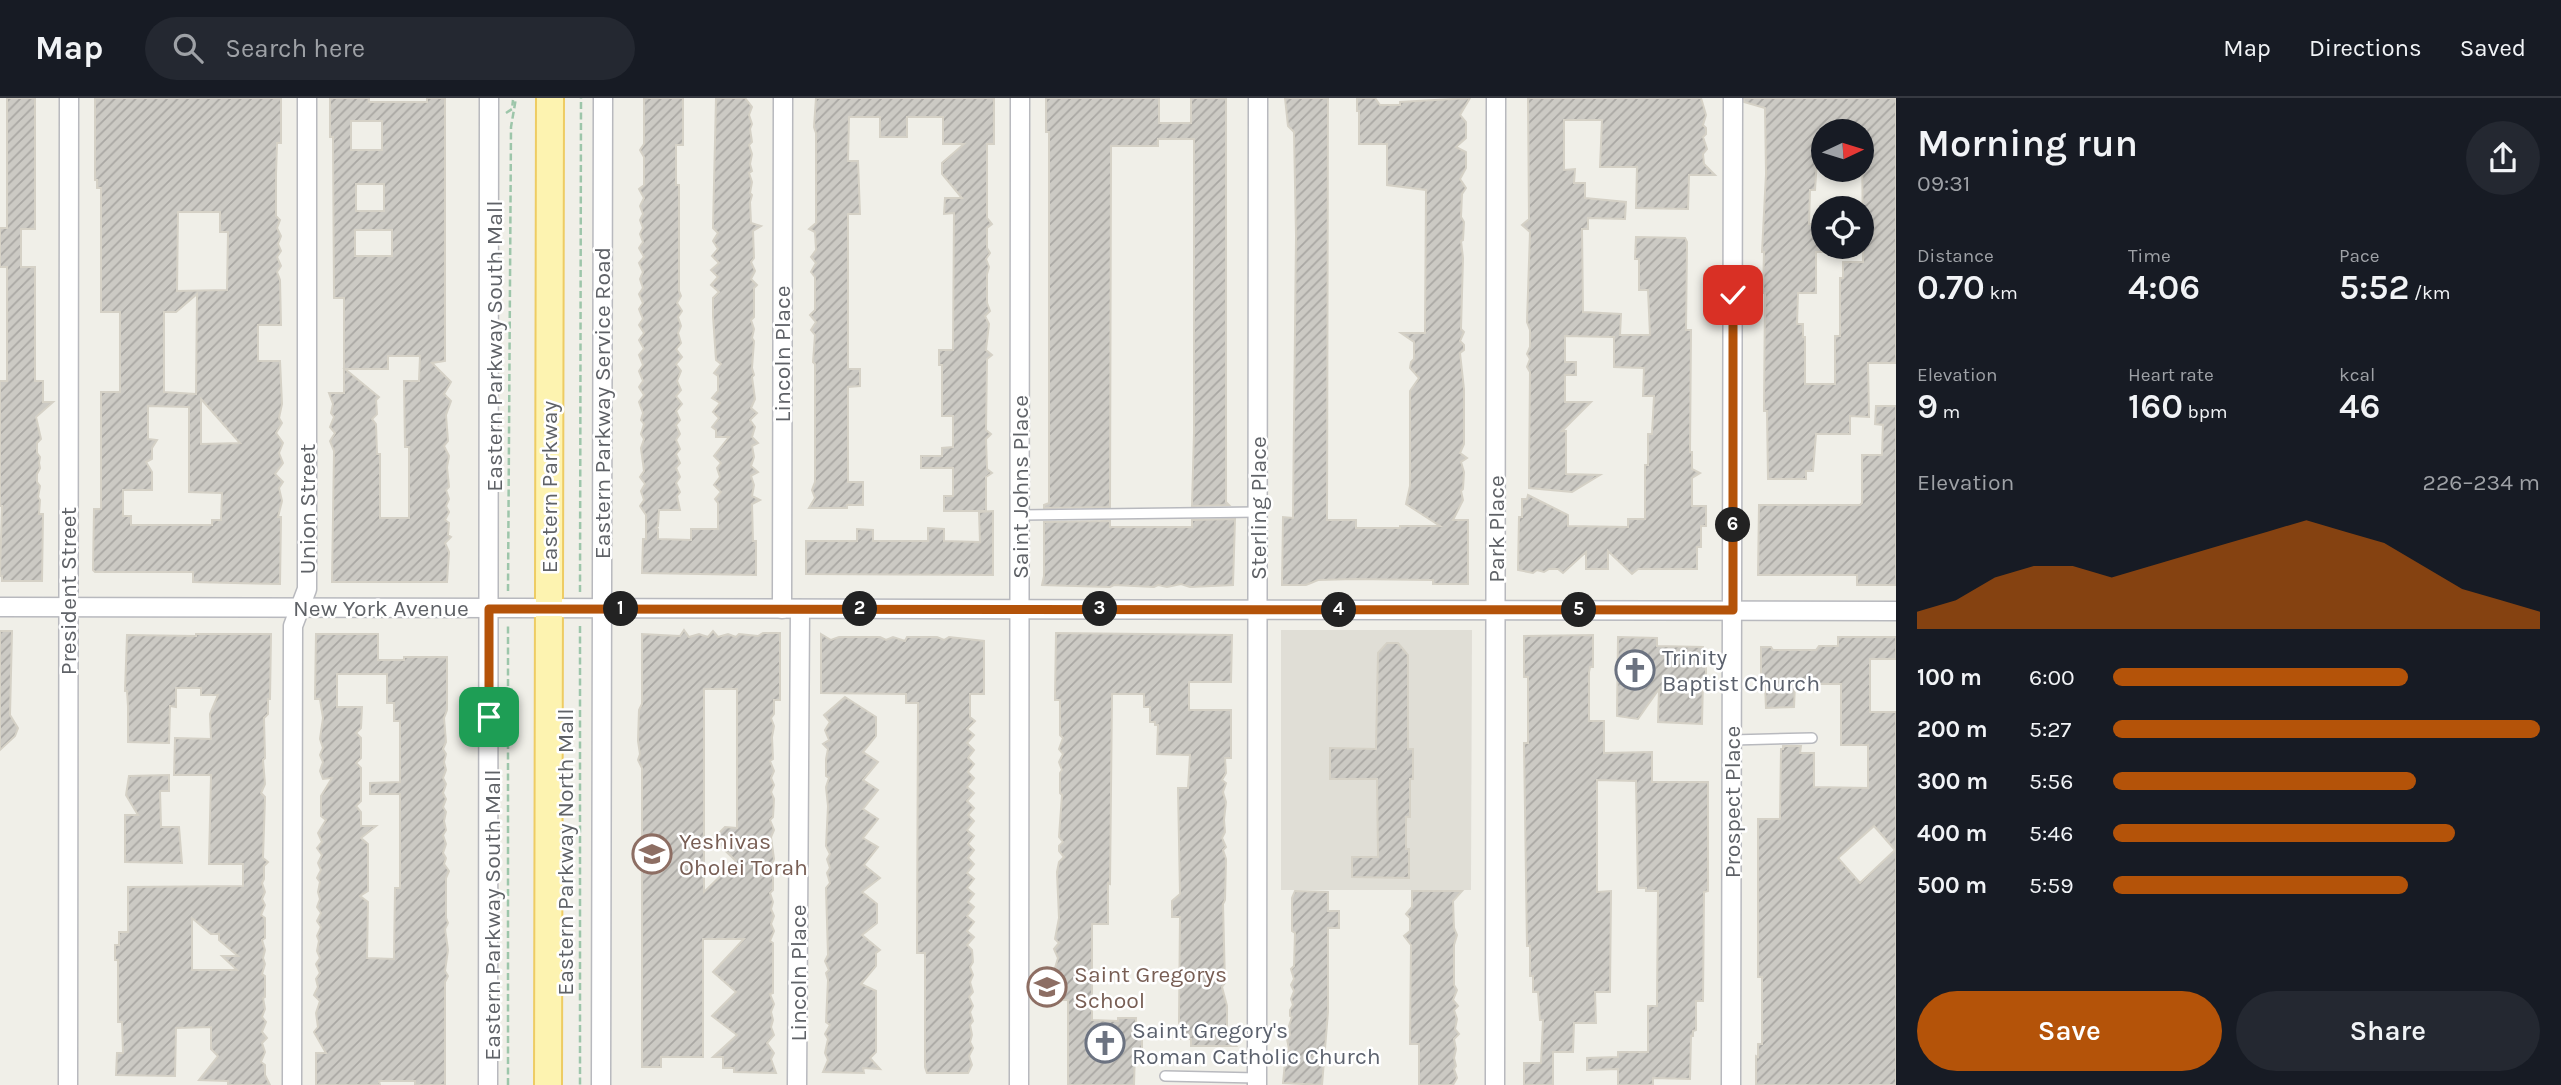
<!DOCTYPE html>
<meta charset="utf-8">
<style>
:root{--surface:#171b24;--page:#242831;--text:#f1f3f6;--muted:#9ea1a6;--line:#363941;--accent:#b45309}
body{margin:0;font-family:Karla,sans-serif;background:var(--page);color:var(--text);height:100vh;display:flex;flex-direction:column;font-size:26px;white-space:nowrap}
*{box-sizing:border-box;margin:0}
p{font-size:23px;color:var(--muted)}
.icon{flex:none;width:38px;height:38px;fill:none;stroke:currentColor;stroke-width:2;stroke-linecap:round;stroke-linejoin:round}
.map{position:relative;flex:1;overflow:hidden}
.drawer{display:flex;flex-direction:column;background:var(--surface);width:665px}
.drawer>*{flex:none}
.needle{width:46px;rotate:86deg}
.tools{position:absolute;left:1811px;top:21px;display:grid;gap:14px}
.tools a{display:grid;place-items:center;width:63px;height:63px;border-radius:50%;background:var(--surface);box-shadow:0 4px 10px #0003;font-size:35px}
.pin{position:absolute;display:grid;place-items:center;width:60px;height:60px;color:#fff;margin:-30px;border-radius:14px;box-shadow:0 4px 10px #0006}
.km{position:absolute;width:35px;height:35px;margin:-18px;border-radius:50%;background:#222;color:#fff;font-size:19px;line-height:35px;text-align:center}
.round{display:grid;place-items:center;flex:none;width:74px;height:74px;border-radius:37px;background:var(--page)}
.overview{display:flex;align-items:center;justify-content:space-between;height:119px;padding:0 21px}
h1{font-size:38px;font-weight:600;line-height:52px}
.stats{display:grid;grid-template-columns:repeat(3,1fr);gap:10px;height:119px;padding:7px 21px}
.stats div{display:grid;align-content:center}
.stats b{font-size:35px;font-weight:600}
.stats small{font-size:19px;font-weight:400}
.stats p{font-size:19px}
.chart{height:196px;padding:14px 21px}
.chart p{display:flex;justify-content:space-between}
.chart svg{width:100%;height:126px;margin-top:7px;fill:var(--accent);opacity:.7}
.button{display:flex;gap:14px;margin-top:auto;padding:14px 21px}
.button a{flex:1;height:80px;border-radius:42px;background:var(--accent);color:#fff;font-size:28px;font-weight:600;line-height:80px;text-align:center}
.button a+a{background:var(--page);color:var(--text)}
ul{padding:0 21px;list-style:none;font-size:23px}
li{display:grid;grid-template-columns:112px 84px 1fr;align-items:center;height:52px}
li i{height:18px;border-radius:9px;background:var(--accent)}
header{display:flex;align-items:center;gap:42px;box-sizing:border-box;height:98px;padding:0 35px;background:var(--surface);border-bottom:2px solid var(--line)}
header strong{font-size:33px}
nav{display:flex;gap:38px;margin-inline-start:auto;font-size:24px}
.search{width:490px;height:63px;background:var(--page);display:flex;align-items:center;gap:18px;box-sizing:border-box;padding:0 24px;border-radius:38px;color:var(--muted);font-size:26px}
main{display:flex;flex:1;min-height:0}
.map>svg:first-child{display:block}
.education{fill:#e0ded6}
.building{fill:url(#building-hatch);stroke:#d5d1c6;stroke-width:2;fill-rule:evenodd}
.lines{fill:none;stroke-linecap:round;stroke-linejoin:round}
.lane-casing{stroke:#b8b9be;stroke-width:12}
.street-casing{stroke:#b8b9be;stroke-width:21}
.primary-casing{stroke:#eecc63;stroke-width:30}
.path{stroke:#9dc6aa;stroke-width:2.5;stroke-dasharray:7 3.5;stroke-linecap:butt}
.lane{stroke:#fff;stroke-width:9}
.street{stroke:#fff;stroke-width:18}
.primary{stroke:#fdf3b0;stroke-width:26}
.route-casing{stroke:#fff;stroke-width:14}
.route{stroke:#b45309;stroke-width:9}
.labels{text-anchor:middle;stroke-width:5;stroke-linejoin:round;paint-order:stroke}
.street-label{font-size:23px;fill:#5f6267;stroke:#fff}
.worship-label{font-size:23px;fill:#5b616d;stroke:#fff;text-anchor:start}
.education-label{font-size:23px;fill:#785e54;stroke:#fff;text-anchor:start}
</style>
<header>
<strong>Map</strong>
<div class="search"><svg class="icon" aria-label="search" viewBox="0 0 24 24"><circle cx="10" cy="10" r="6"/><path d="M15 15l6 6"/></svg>Search here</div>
<nav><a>Map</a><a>Directions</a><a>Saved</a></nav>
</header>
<main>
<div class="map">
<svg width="1896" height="987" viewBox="0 0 1896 987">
<defs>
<pattern id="building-hatch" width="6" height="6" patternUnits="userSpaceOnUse" patternTransform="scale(1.75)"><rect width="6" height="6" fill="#cccac4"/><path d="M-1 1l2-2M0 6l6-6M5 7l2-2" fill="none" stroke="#a9a7a3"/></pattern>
</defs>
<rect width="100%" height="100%" fill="#f0efe8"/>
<path class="education" d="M1281,532H1472L1471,792H1281Z"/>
<g class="building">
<path d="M7,0H35V131H21V169H35V283H43V304H53L36,319L41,341L37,345V355L40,359L39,365L40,370L37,376V384L40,388L38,399L40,402L39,416H43L42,483H2V478H0L2,408H0V283H7V169H0V130H7Z"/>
<path d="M95,0H281V45H277L276,76V118L280,122L277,130L281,138L278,146L281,153L277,159L281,168L277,174L280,182L281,227H258V263H280L282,306L279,320L282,325L276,335L283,345L279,355L283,365L275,376L283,384L279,390L282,403L278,419H281L280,486L193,484V474H95L93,472L94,411H101V294H120V214H101V90H97V82H95ZM178,114H220V134H228L227,192L177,193ZM197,196L196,296L164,294V214H176ZM201,301L240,345L201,346ZM148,308L189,309V394L222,395L221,422H212V427H131V418H123V392H152V374L146,364L152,361V350L157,342L148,341Z"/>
<path d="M330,0H369V4H427V0H445V263L432,265L451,284L444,296L451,303L446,317L448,343L444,348L449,358L447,369L449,389L446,392L449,401L446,408L449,414L445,422L449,425L448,437L451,439L445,445L449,454L447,484H332L334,353L330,343L335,335L330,329L334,319L331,315L333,306L329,295H344V200H334L333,39H330ZM351,23H382V52H351ZM356,86H384V113H356ZM355,132H392V158H355ZM388,258H420L419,283H404L405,349H409V420H380V356H377L376,326L372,321L377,316L376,302L379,299L345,271H388Z"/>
<path d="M644,0H683V47H676V87H679V193L681,198L677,205L682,213L678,219L681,228L678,235L681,245L676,251L682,259L676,266L681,273L677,283L681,292L676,298L682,306L676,313L680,322L676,327L680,336L676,342L680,351L676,356L680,365L676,370L680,379L676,385L680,394L677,398L680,412H659L658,428L656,430L658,431V441L691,442V431H718V405L715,401L721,394L714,387L720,379L717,370L721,365L714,358L729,339H716V332L712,329L719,320L713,314L720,305L712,300L718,293V278L714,275L721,266L716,262L713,218V200L719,194L711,187L718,179L711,172L719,165L712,158L718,151L713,143L718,135L713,130L716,0H745L752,9L749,17L752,26L750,31L752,44L749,47L752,56L750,66L752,73L749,75L752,84L750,95L752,97L750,104L751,125L761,128L753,133L754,160L751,164L755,173L751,181L757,187L754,190V219L751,222L754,231L752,240L754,243L752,270L754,277L752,279L755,301L751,310L757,315L750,322L755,329L752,339L758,345L752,348L754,359L751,368L758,374L751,378L754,387L752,398L760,402L752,406L753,443H756V477L642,475L643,441H646V417L640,408L644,402L641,393L645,386L640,379L644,373L641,350L644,341L641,336L644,326L641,322L643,315L639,304L644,297L639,289L643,283L639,273L643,267L639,257L644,251L639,242L644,235L639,227L643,221L639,211L643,205L639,196L643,190L640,181L643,174L639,165L644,159L639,150L643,144L640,136L643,130L640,122L643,116L640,108L644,100L639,91L644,87V59L640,52L644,46Z"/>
<path d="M816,0H994V46H987V120L992,126L987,130V150L990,155L986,161L989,169L987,176V205L990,213L985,218L989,226L986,252L992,257L987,261L986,332L991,336L986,341L987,371L992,375L986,379V413H944V398H953V370H921V358H942V350L953,349V318H942V267H939V252H953L954,115L944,116L945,100H962L942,76V65L964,46H943V19H907V39H880V19H849L848,63H858L860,116H848V271H860V288L848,289V384H863V407H847V410H809L815,400L812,392L815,384V266L813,264L815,237L811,232L816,224L810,217L815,212V179L811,174L816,165L811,159L816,152L815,134L809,131L816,125V35L814,29Z"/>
<path d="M1046,0H1159V25H1191V0H1226V404L1229,407L1192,408L1194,335V41H1158V48H1111L1110,409L1044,410V407L1049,405V34H1046Z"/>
<path d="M1285,0H1328L1327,422H1356V430H1400V428H1440L1406,406L1410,388V293L1419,280L1410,270L1411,264L1414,261V244L1401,235H1425L1426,92L1387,87V46H1359V13H1357V0H1375L1380,7H1400V4L1470,0L1460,17L1466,24V40L1456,49L1466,54V70L1460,81L1466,90L1462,96L1461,119L1464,124L1463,142L1461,143L1463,160L1461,231L1464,234L1460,243L1464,247V252L1460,255L1464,291V346L1460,355L1467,360L1461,364L1464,374L1463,391L1461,393L1463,402L1453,422H1468V486H1433V482L1354,481L1318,482L1306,487H1282L1283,419L1293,420L1296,138L1294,34L1288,28Z"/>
<path d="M1528,0H1701L1706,17L1703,27L1706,30V36L1703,39L1707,51L1703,56L1704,66L1715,77H1689L1688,111L1636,110L1637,69H1600L1602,22H1564V72L1575,71L1574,85H1585V100L1626,104L1625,121L1588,120V131H1582L1583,214L1621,216L1620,237H1650L1648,192H1639V161H1635L1636,139L1685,140L1687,144L1686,232H1691L1690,354H1692V371L1700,375L1692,380V408H1706V428H1701V449H1697V471H1638L1632,476L1608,453V471H1586V454L1563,475L1558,471H1549L1544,474L1537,472L1533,475L1518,472L1519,419H1522V401H1527L1528,397L1568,417V428L1628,429V421H1645V367H1648V336H1652L1654,298H1643L1644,270L1614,269V239L1565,238V264H1576V277H1565V304H1591L1562,333H1566V376L1600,377L1572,394L1529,390L1530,274L1527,269L1530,261L1527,256L1530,249V232L1527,224L1530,134L1522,127L1529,121Z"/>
<path d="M1744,0H1896V265H1868L1869,319L1850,318V336H1816L1813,373H1806V381H1768L1767,313H1764L1765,195H1763L1764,154H1762L1766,76L1765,10L1744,4ZM1824,33H1862L1863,164H1843V180H1840V238H1835V286H1805V239H1803V226H1797L1798,195H1816V154H1824V126H1809L1810,92H1815L1818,48L1819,44H1824Z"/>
<path d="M1876,308H1896V487H1857V477H1758L1759,407H1860L1862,405V357H1882L1883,327L1875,326Z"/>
<path d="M993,413V477L806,476V443H857V431L873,432V443H928V430L944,431V443L980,444L979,414Z"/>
<path d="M1235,421L1233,487L1190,489L1181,486L1167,489L1158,487L1154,489L1114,487L1110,489L1042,487L1044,478V424L1110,423V429H1192V422Z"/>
<path d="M684,532L689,539L699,536L708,539L713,533L718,539L728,536L736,539L739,536L758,538L763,535H780V602H774V616L771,620L774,628L772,639L773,661L770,663L774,673L771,680L774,687L771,694L774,701L773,719L770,722L774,732L771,739L774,761L771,770L773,772V792L770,795L773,804L771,811L774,818L771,826L774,833L770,843L773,845V895L770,896L774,906L771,914L773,922L771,929L774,937L767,945L774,955L771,961L776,975L734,974V970H723V959H713L737,937L712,918L736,894L713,874L744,841H703V959H661V969H642V670L638,662L640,656L638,643L639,612L642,606V536L680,538ZM704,591H737V730L725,729L713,741L736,763L704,794Z"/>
<path d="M0,533H12L10,617L18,630L15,638L0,652Z"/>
<path d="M1056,535L1232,537L1231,584H1189V612H1231V660H1225L1226,675L1222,682L1226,685L1223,694L1226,704L1224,722L1225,734L1222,740L1226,749L1223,752L1226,761L1225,802L1223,806L1225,885L1222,889L1227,908V939L1236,948H1191V941H1181V928L1179,925L1180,819H1172V803L1180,796L1178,690H1188L1190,657L1157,656L1158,627H1155V624H1150V609H1144V596H1112L1110,786L1108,785V826H1092V922L1118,923V920H1136L1135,937H1142V952H1135L1134,987H1068V902H1056V894L1059,890L1053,883L1059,876L1055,870L1058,860L1054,851L1059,845L1055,841L1059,820L1057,774L1059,764L1064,759L1059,753V748L1063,744L1059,739L1062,697L1060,695V675L1062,672L1059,664L1063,656L1059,651L1063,640L1060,637V602H1055Z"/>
<path d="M196,536H271L270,601H268V616L264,620L265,660L263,662L265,686L261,695L265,699L263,760L268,764L264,768V781L262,785L265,794L262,801L265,807L261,817L265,820V840L262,842L265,852L263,860L265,866L262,876L265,878V899L263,900L265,911L262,919L266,924L262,934L267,940L262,945L265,954L261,964L265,967V977L270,987H228V983L199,982L218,958L211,951V929L176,930L175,978L116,977L117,955H123L122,924H118V862H115V847H119V834H128V789L243,788V766H209L211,677H174L175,640L211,641L210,616L218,597H201V590H176V609L170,608L169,645L128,644V608L127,593H125L127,537L196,538ZM192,820L211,836H219V842L238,858H222L237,872H192Z"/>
<path d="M316,536H378V562H404V559H447V612L444,620L446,644L443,651L446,656L444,664L446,672L443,680L446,686L443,695L446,701L443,709L446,714L444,723L446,732L443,737L446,746L443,755L446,760L444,766L449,773L446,780V820L448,825L445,831L448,852L445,873L448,878L445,884V987H415V983H379L380,987H316V955H326L314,934L318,929L316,915L320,903L314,897L318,889L316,881L320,875L316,866L320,860L317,853L319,843L317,838L321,829L317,823L321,815L317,809L320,801L318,794L320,784L317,780L321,772L318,765L322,757L317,750L322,744L318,735L326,722L321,718V698L332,680L323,681L320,673L323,664L320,657L323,650L320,641L323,620L320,601H315ZM337,576H387V605H394V623H400V684L370,685V696H400V790H395L394,861L367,860L368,804L360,798L368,793V746L361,740L376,728H361V714L356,708L361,703V670L356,665L361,660V640L356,635L361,630L362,609H337Z"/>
<path d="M821,536L831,542L839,539H880L886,542L893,539L905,543L907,539H937L944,542L949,539L984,543V596H970V619L975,623L967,631L974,637L967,645L974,652L968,660L974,666L968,674L974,680L967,689L974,695L967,703L974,710L968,717L974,723L967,732L974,738L968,746L974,752L968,760L974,766L967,775L974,781L967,790L974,796L968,804L974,809L967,818L974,824L967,833L974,839L967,847L972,852L973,864L970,869L973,877L970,884L973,894L969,899L973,908L970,914L973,923L970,927L972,937L970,944L973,950L969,958L972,967L968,975H927L925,969V855H917L918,605H906V596L821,595Z"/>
<path d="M1593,537V569H1590L1589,574V623H1604V655L1652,654V684H1708V793L1704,794L1703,903H1696V932L1693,933V938H1691L1690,981L1653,980V987H1618V971L1587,972V960L1618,959V954H1648V908H1657L1658,793H1646V790H1638L1636,683L1597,682V794L1611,793L1610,894H1595L1596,925H1574L1573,954H1553V987H1524V965H1541L1543,922H1540L1538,894H1533V878H1530V848H1527L1524,645H1528V579H1524V538Z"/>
<path d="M1618,539L1657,540V548L1703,549V568L1706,569V581H1703L1702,626L1658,624L1659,591L1638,621L1617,618Z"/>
<path d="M1838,539H1896V561H1870V614H1896V987H1756V958L1758,959V946H1762V879H1758V721H1780L1781,651H1783V648H1801L1800,655H1814V689L1868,690V647H1841V586H1795L1794,609L1766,610L1765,586H1761V549H1771L1773,552H1816L1819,548H1838ZM1874,728L1895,752L1860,785L1838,760Z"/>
<path d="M1387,545H1398L1408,557V651H1413V681H1410V719H1406V751H1409V780L1352,779V759H1378L1377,681H1330V650L1376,651L1378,555Z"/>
<path d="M845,599L876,619V638L863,654L878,664L863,682L878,692L863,711L878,721L863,740L878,749L864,767L880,780L862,794L877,806V825L862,837L880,852L876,855V868L861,886L876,893V954L870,960L880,971L863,970L864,975L823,974L828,962L825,955L828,941L825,936L830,927L826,924L828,882L826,875L829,872L825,863L828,857L826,790L830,785L827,775L830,770L827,761L830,756L826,748L828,708L826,689L829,680L826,678V661L828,651L823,646L829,642L825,632L830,624L824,617Z"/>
<path d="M169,677V693H160L161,729H179L182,765L125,764V717H138L126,697L129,678Z"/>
<path d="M1295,793L1328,794V813H1339V830H1328V914L1322,987L1283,985L1286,954L1289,951L1287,941L1290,937L1289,928L1292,919L1290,918V912L1293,907L1291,901L1294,893L1291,887L1294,881L1291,871L1294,868L1295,835L1292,833V800Z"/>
<path d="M1412,793H1462L1453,803L1454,830L1457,837L1454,847V887L1457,892L1453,902L1458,908L1454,912L1457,921L1455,931L1459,936L1454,941L1456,951L1454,960L1456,968L1454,971L1457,980L1453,987H1419V946H1410L1411,847L1404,838L1410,833V820L1406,816L1412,809Z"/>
</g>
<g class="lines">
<g class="lane-casing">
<g id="lane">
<path d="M1021,417L1258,414"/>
<path d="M1732,642L1812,640"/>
<path d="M1165,978L1257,980"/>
</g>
</g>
<g class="street-casing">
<g id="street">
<path d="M0,509L1896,513"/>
<path d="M782,511L783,0"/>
<path d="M68,987L69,0"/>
<path d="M292,987L293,528L307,491V0"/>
<path d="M488,987L489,0"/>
<path d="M601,987L603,0"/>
<path d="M797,987L800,511"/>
<path d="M1019,987L1020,0"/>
<path d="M1257,987L1258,0"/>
<path d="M1495,987L1496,0"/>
<path d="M1731,987L1733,0"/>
</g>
</g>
<g class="primary-casing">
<path id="primary" d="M548,987L550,0"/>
</g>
<g class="path">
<path d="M506,15L512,11L513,2"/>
<path d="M508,493L511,29L516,0"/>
<path d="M580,494L581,0"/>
<path d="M580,528V987"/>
<path d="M508,987V528"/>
</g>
<use href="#lane" class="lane"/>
<use href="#street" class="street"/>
<use href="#primary" class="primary"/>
</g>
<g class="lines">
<g class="route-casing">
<path id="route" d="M489,619V511L1733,512V197"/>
</g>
<use href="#route" class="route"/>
</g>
<defs>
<g id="church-ring" transform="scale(2.0125)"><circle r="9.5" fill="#fff" stroke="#6b7280" stroke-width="1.5"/><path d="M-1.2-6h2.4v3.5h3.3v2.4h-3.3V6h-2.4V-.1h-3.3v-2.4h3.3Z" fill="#6b7280"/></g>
<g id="school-ring" transform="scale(2.0125)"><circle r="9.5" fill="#fff" stroke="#8d6e63" stroke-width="1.5"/><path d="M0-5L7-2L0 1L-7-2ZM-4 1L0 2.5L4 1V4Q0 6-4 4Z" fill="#8d6e63"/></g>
</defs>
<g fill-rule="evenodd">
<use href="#church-ring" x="1635" y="572"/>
<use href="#school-ring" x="652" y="756"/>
<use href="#school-ring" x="1047" y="889"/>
<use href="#church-ring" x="1105" y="945"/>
</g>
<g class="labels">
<g class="street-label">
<text transform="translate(494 248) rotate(-90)" y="8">Eastern Parkway South Mall</text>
<text transform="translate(782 256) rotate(-90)" y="8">Lincoln Place</text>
<text transform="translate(602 305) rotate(-90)" y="8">Eastern Parkway Service Road</text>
<text transform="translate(549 389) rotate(-90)" y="8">Eastern Parkway</text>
<text transform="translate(1020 389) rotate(-90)" y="8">Saint Johns Place</text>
<text transform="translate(1258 410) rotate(-90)" y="8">Sterling Place</text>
<text transform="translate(307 411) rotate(-90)" y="8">Union Street</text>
<text transform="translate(1496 431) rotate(-90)" y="8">Park Place</text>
<text transform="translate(68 493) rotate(-90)" y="8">President Street</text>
<text x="381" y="518">New York Avenue</text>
<text transform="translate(1732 704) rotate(-90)" y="8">Prospect Place</text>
<text transform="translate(565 754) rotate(-90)" y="8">Eastern Parkway North Mall</text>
<text transform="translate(492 817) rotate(-90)" y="8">Eastern Parkway South Mall</text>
<text transform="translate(798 875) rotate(-90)" y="8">Lincoln Place</text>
</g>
<g class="worship-label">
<text x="1662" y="567">Trinity<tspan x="1662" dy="26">Baptist Church</tspan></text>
<text x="1132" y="940">Saint Gregory's<tspan x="1132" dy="26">Roman Catholic Church</tspan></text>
</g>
<g class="education-label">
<text x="679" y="751">Yeshivas<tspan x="679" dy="26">Oholei Torah</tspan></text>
<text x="1074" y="884">Saint Gregorys<tspan x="1074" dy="26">School</tspan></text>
</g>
</g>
</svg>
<div class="tools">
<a><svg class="needle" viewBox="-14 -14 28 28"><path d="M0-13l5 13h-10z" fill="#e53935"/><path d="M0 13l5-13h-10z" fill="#9ea1a6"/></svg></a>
<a><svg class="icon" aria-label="locate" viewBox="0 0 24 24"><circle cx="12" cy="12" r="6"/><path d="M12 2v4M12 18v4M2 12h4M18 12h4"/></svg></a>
</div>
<div class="pin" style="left:489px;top:619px;background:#1e9e55"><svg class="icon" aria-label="arrive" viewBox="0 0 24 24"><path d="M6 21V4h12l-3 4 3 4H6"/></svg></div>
<div class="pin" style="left:1733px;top:197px;background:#d93025"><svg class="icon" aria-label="check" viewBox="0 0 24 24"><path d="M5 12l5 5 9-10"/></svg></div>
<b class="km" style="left:621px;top:511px">1</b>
<b class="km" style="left:860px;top:511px">2</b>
<b class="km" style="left:1100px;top:511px">3</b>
<b class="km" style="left:1339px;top:512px">4</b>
<b class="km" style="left:1579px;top:512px">5</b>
<b class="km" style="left:1733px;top:427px">6</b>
</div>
<section class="drawer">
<div class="overview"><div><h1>Morning run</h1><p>09:31</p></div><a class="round"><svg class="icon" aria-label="share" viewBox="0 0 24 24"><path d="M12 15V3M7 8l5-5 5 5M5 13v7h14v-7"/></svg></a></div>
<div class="stats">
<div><p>Distance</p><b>0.70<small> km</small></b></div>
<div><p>Time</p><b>4:06</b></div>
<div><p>Pace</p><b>5:52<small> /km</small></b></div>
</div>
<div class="stats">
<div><p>Elevation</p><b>9<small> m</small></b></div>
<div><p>Heart rate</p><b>160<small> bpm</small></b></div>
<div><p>kcal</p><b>46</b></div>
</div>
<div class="chart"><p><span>Elevation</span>226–234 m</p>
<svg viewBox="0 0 160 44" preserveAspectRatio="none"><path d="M0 44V38L10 34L20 26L30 22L40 22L50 26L60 22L70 18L80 14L90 10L100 6L110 10L120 14L130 22L140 30L150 34L160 38V44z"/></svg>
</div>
<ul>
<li><b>100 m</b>6:00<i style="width:69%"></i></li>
<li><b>200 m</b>5:27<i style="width:100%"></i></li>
<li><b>300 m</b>5:56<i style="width:71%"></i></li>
<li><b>400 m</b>5:46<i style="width:80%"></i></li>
<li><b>500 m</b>5:59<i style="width:69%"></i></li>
</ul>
<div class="button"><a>Save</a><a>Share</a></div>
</section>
</main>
